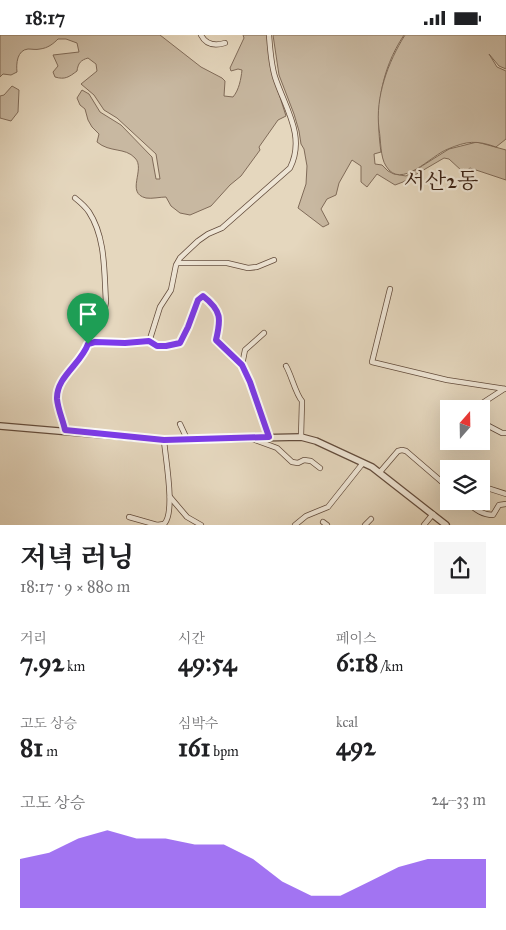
<!DOCTYPE html>
<html lang="ko">
<meta charset="utf-8">
<style>
:root{--surface:#fff;--page:#f6f6f6;--text:#202124;--muted:#757577;--accent:#7c3aed}
body{margin:0;font-family:"IM FELL Great Primer","Noto Serif KR",serif;background:var(--page);color:var(--text);height:100vh;display:flex;flex-direction:column;font-size:19px;white-space:nowrap}
*{box-sizing:border-box;margin:0}
p{font-size:16px;color:var(--muted)}
.icon{flex:none;width:28px;height:28px;fill:none;stroke:currentColor;stroke-width:2;stroke-linecap:round;stroke-linejoin:round}
.map{position:relative;height:490px;overflow:hidden}
.panel{display:flex;flex-direction:column;background:var(--surface);flex:1}
.panel>*{flex:none}
.needle{width:32px;rotate:20deg}
.fabs{position:absolute;left:440px;top:365px;display:grid;gap:10px}
.fabs a{display:grid;place-items:center;width:50px;height:50px;border-radius:0px;background:var(--surface);box-shadow:0 5px 20px #0002;font-size:25px}
.pin{position:absolute;display:grid;place-items:center;width:42px;height:42px;color:#fff;margin:-51px -21px;border-radius:50% 50% 50% 0;rotate:-45deg;box-shadow:0 0 5px #0007}
.pin .icon{rotate:45deg}
.round{display:grid;place-items:center;flex:none;width:52px;height:52px;border-radius:0px;background:var(--page)}
.overview{display:flex;align-items:center;justify-content:space-between;height:85px;padding:0 20px}
h1{font-size:28px;font-weight:700;line-height:38px}
.metrics{display:grid;grid-template-columns:repeat(3,1fr);gap:8px;height:85px;padding:5px 20px}
.metrics div{display:grid;align-content:center}
.metrics b{font-size:25px;font-weight:700}
.metrics small{font-size:14px;font-weight:400}
.metrics p{font-size:14px}
.chart{height:140px;padding:10px 20px}
.chart p{display:flex;justify-content:space-between}
.chart svg{width:100%;height:90px;margin-top:5px;fill:var(--accent);opacity:.7}
.status{display:flex;justify-content:space-between;align-items:center;height:35px;padding:0 25px;background:var(--surface);direction:ltr}
.status svg{height:14px;fill:currentColor}
.map>svg:first-child{display:block}
.green{fill:#c8b8a1;stroke:#806b59}
.lines{fill:none;stroke-linecap:round;stroke-linejoin:round}
.minor-casing{stroke:#634c3c;stroke-width:6}
.tertiary-casing{stroke:#634c3c;stroke-width:8}
.minor{stroke:#eee5d5;stroke-width:4.5}
.tertiary{stroke:#eee5d5;stroke-width:5.5}
.route-casing{stroke:#fff;stroke-width:10}
.route{stroke:#7c3aed;stroke-width:6}
.labels{text-anchor:middle;stroke-width:4.5;stroke-linejoin:round;paint-order:stroke}
.quarter-label{font-size:22px;fill:#381e11;stroke:#eee5d5}
</style>
<div class="status"><b>18:17</b><svg viewBox="0 0 49 12"><path d="M0 12V9h3v3zM5 12V6h3v6zM10 12V3h3v9zM15 12V0h3v12zM26 1h20v11H26zM47 4h2v5h-2z"/></svg></div>
<div class="map">
<svg width="506" height="490" viewBox="0 0 506 490">
<rect width="100%" height="100%" fill="#e5d7be"/>
<filter id="stains"><feTurbulence type="fractalNoise" baseFrequency=".004" numOctaves="4"/><feColorMatrix values="0 0 0 0 .2 0 0 0 0 .09 0 0 0 0 .02 0 0 0 .5 -.17"/></filter>
<radialGradient id="worn" r=".72"><stop offset=".6" stop-color="#630" stop-opacity="0"/><stop offset="1" stop-color="#630" stop-opacity=".3"/></radialGradient>
<g class="green">
<path d="M0,0H160L201,32L222,43L225,46L224,61L233,62C239,55 241,44 242,35L238,34L231,36L230,33L244,3L243,0H267L273,40L286,81L278,85L259,112L260,115L241,141L230,150L211,171L190,180L180,178L171,171L166,162C160,162 152,164 146,163C125,158 146,134 135,123C125,112 110,118 97,107L99,99L92,92L88,85L85,74L80,70L77,63L82,55L89,59L100,77L121,90L152,122L156,144H160L156,119L117,83L104,75L94,60L81,49L97,36L96,29L88,23C81,25 78,28 77,36C69,42 65,45 55,42L53,37L58,31L53,20L79,17L77,8L66,4H58C53,9 48,13 40,14C36,15 32,14 28,14C17,15 16,29 17,37L11,40L3,39L0,42Z"/>
<path d="M273,0H404C380,36 375,76 381,117L374,119L375,129L382,130L388,136L394,139L406,141L449,114L477,107L506,115V145L470,133L466,136H462L449,124L444,123L403,147L395,150L377,139L367,152L361,147V131L352,125L339,148L336,160L327,164L321,174L329,189L323,192L298,173L306,149L307,131L304,114L301,109L299,96L294,79L279,40Z"/>
<path d="M405,0H506V34L499,31L489,19L497,32L506,36V104L496,112C476,105 467,106 448,114C431,120 401,156 386,131C380,122 381,105 379,94C375,62 388,27 405,0Z"/>
<path d="M12,51L19,55L18,77L11,86L0,83V61L4,60Z"/>
</g>
<g class="lines">
<g class="minor-casing">
<g id="minor">
<path d="M201,0C206,10 215,11 225,8"/>
<path d="M269,0C270,13 271,29 275,42C285,73 306,101 290,133L222,193L208,199L198,206L180,223L176,230L171,255L160,272L149,307C160,312 168,311 179,308L188,292L198,265L203,261C222,276 221,283 216,305L242,330L250,347L269,402"/>
<path d="M178,228H227L248,233L257,232L274,225"/>
<path d="M390,254L372,327L447,345L506,354"/>
<path d="M88,309L95,307L125,308L149,307"/>
<path d="M242,330L245,315L264,298"/>
<path d="M286,331C291,339 296,360 302,366L301,402"/>
<path d="M481,374L484,367L504,354"/>
<path d="M481,387L502,398H506"/>
<path d="M180,389L187,404"/>
<path d="M65,395L57,366L59,350L85,316L105,272L106,267C104,238 106,203 89,177C85,171 80,167 75,163"/>
<path d="M250,403L277,413L292,427L298,428L304,425L311,426L320,433"/>
<path d="M380,437L398,416L402,415L406,416L449,453"/>
<path d="M481,451L506,459"/>
<path d="M170,462L187,482L201,490"/>
<path d="M465,466C474,473 481,480 493,480L499,470L506,469"/>
<path d="M129,482L157,490"/>
<path d="M323,487L327,490"/>
<path d="M157,490L164,489C176,478 165,421 164,405"/>
<path d="M295,490L306,481L328,472L363,428"/>
<path d="M365,490L371,484"/>
<path d="M424,490L433,479"/>
</g>
</g>
<g class="tertiary-casing">
<path id="tertiary" d="M0,391L164,405L301,402L316,406L372,432L446,490"/>
</g>
<use href="#minor" class="minor"/>
<use href="#tertiary" class="tertiary"/>
</g>
<g class="lines">
<g class="route-casing">
<path id="route" d="M203,261C222,276 221,284 216,305L242,330L250,347L269,402L164,405L65,395C63,385 58,375 57,364C56,342 81,329 88,309L95,307L125,308L149,306L157,311H166L180,308L188,292L198,265Z"/>
</g>
<use href="#route" class="route"/>
</g>
<g class="labels">
<g class="quarter-label">
<text x="441" y="153">서산2동</text>
</g>
</g>
<rect width="100%" height="100%" filter="url(#stains)"/>
<rect width="100%" height="100%" fill="url(#worn)"/>
</svg>
<div class="fabs">
<a><svg class="needle" viewBox="-14 -14 28 28"><path d="M0-13l5 13h-10z" fill="#e53935"/><path d="M0 13l5-13h-10z" fill="#757577"/></svg></a>
<a><svg class="icon" aria-label="layers" viewBox="0 0 24 24"><path d="M12 4l9 5-9 5-9-5zM3 14l9 5 9-5"/></svg></a>
</div>
<div class="pin" style="left:88px;top:309px;background:#1e9e55"><svg class="icon" aria-label="arrive" viewBox="0 0 24 24"><path d="M6 21V4h12l-3 4 3 4H6"/></svg></div>
</div>
<section class="panel">
<div class="overview"><div><h1>저녁 러닝</h1><p>18:17 · 9 × 880 m</p></div><a class="round"><svg class="icon" aria-label="share" viewBox="0 0 24 24"><path d="M12 15V3M7 8l5-5 5 5M5 13v7h14v-7"/></svg></a></div>
<div class="metrics">
<div><p>거리</p><b>7.92<small> km</small></b></div>
<div><p>시간</p><b>49:54</b></div>
<div><p>페이스</p><b>6:18<small> /km</small></b></div>
</div>
<div class="metrics">
<div><p>고도 상승</p><b>81<small> m</small></b></div>
<div><p>심박수</p><b>161<small> bpm</small></b></div>
<div><p>kcal</p><b>492</b></div>
</div>
<div class="chart"><p><span>고도 상승</span>24–33 m</p>
<svg viewBox="0 0 160 44" preserveAspectRatio="none"><path d="M0 44V20L10 17L20 10L30 6L40 10L50 10L60 13L70 13L80 20L90 31L100 38L110 38L120 31L130 24L140 20L150 20L160 20V44z"/></svg>
</div>
</section>
